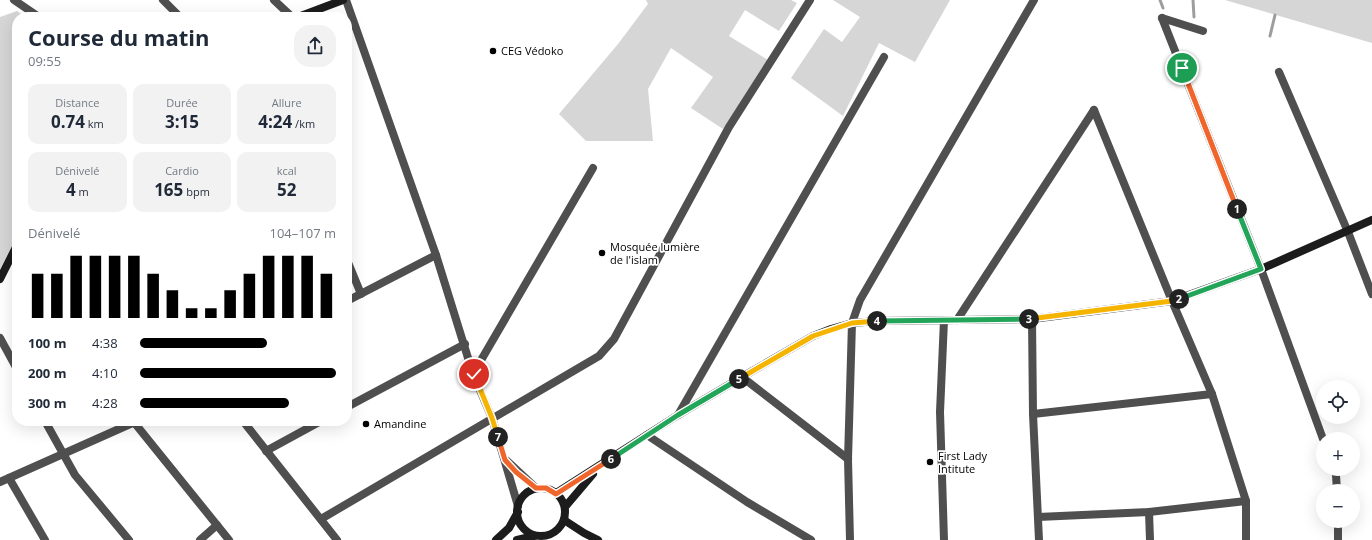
<!DOCTYPE html>
<html lang="fr">
<meta charset="utf-8">
<style>
:root{--surface:#fff;--page:#f2f2f3;--text:#1f2937;--muted:#747a83;--accent:#000}
body{margin:0;font-family:"Open Sans",sans-serif;background:var(--page);color:var(--text);height:100vh;display:flex;flex-direction:column;font-size:15px;white-space:nowrap}
*{box-sizing:border-box;margin:0}
p{font-size:13px;color:var(--muted)}
.icon{flex:none;width:22px;height:22px;fill:none;stroke:currentColor;stroke-width:2;stroke-linecap:round;stroke-linejoin:round}
.map{position:relative;flex:1;overflow:hidden}
.side{position:absolute;left:12px;top:12px;width:340px;height:414px;display:flex;flex-direction:column;background:var(--surface);border-radius:16px;box-shadow:0 4px 16px #0002}
.side>*{flex:none}
.fabs{position:absolute;left:1316px;top:380px;display:grid;gap:8px}
.fabs a{display:grid;place-items:center;width:44px;height:44px;border-radius:50%;background:var(--surface);box-shadow:0 4px 16px #0002;font-size:20px}
.pin{position:absolute;display:grid;place-items:center;width:34px;height:34px;color:#fff;margin:-17px;border:2px solid #fff;border-radius:50%;box-shadow:0 1px 4px #0007}
.km{position:absolute;width:20px;height:20px;margin:-10px;border-radius:50%;background:#222;color:#fff;font-size:11px;line-height:20px;text-align:center}
.round{display:grid;place-items:center;flex:none;width:42px;height:42px;border-radius:16px;background:var(--page)}
.head{display:flex;align-items:center;justify-content:space-between;height:68px;padding:0 16px}
h1{font-size:22px;font-weight:700;line-height:30px}
.figures{display:grid;grid-template-columns:repeat(3,1fr);gap:6px;height:68px;padding:4px 16px}
.figures div{display:grid;align-content:center;border-radius:10px;background:var(--page);text-align:center}
.figures b{font-size:17px;font-weight:700}
.figures small{font-size:11px;font-weight:400}
.figures p{font-size:11px}
.chart{height:112px;padding:8px 16px}
.chart p{display:flex;justify-content:space-between}
.chart svg{width:100%;height:72px;margin-top:4px;stroke:var(--accent);stroke-width:6}
ul{padding:0 16px;list-style:none;font-size:13px}
li{display:grid;grid-template-columns:64px 48px 1fr;align-items:center;height:30px}
li i{height:10px;border-radius:5px;background:var(--accent)}
.map>svg:first-child{display:block}
.green{fill:#d6d6d6}
.lines{fill:none;stroke-linecap:round;stroke-linejoin:round}
.stream{stroke:#9d9d9d;stroke-width:3}
.street{stroke:#4f4f4f;stroke-width:8}
.secondary{stroke:#1c1c1c;stroke-width:8}
.split-1-casing{stroke:#fff;stroke-width:8}
.split-2-casing{stroke:#fff;stroke-width:8}
.split-3-casing{stroke:#fff;stroke-width:8}
.split-4-casing{stroke:#fff;stroke-width:8}
.split-5-casing{stroke:#fff;stroke-width:8}
.split-6-casing{stroke:#fff;stroke-width:8}
.split-7-casing{stroke:#fff;stroke-width:8}
.split-8-casing{stroke:#fff;stroke-width:8}
.split-1{stroke:#f0652b;stroke-width:5}
.split-2{stroke:#22a559;stroke-width:5}
.split-3{stroke:#f5b400;stroke-width:5}
.split-4{stroke:#22a559;stroke-width:5}
.split-5{stroke:#f5b400;stroke-width:5}
.split-6{stroke:#22a559;stroke-width:5}
.split-7{stroke:#f0652b;stroke-width:5}
.split-8{stroke:#f5b400;stroke-width:5}
.poi-dot{fill:#000;stroke:#fff;stroke-width:1.5}
.labels{text-anchor:middle;stroke-width:3.5;stroke-linejoin:round;paint-order:stroke}
.poi-label{font-size:11px;fill:#000;stroke:#fff;text-anchor:start}
</style>
<div class="map">
<svg width="1372" height="540" viewBox="0 0 1372 540">
<rect width="100%" height="100%" fill="#fff"/>
<g class="green">
<path d="M646,0H791L797,3L779,31L745,10L729,36L768,60L723,129L691,108L713,77L671,48L648,89L653,141H586L559,114L618,44L648,4Z"/>
<path d="M833,0H950L915,62L879,43L843,116L791,78L824,29L842,42L860,17Z"/>
<path d="M1225,0H1372V43Z"/>
<path d="M17,11L25,17H17V236L0,269V17Z"/>
</g>
<g class="lines">
<g class="stream">
<path d="M1160,0L1163,8"/>
<path d="M1193,0L1194,17"/>
<path d="M1270,36L1275,15"/>
</g>
<g class="street">
<path d="M14,0L39,17"/>
<path d="M163,0L180,17"/>
<path d="M274,0L292,17"/>
<path d="M346,0L436,255L473,374L492,418L518,506"/>
<path d="M1162,18L1261,269L1323,439"/>
<path d="M1162,18L1203,31"/>
<path d="M1279,72L1348,232L1372,294"/>
<path d="M1094,110L1172,301L1212,394L1246,501V540"/>
<path d="M347,260L361,294"/>
<path d="M347,301L436,255"/>
<path d="M1032,319L1033,414L1039,540"/>
<path d="M944,320L940,412L944,540"/>
<path d="M957,320L1094,110"/>
<path d="M0,338L17,369"/>
<path d="M473,374L593,168"/>
<path d="M742,377L848,459"/>
<path d="M347,407L465,344"/>
<path d="M1033,414L1212,394"/>
<path d="M678,415L884,57"/>
<path d="M45,421L75,475L129,540"/>
<path d="M133,421L229,540"/>
<path d="M243,421L337,540"/>
<path d="M647,435L747,502L811,540"/>
<path d="M266,451L321,421"/>
<path d="M506,460L536,488"/>
<path d="M1334,469L1336,475L1337,491"/>
<path d="M9,478L45,540"/>
<path d="M0,482L137,421"/>
<path d="M1149,512L1150,540"/>
<path d="M1038,517L1149,512L1246,501"/>
<path d="M321,519L599,356L614,339L729,127L810,0"/>
<path d="M1338,521V540"/>
<path d="M200,540L217,525"/>
<path d="M850,540L848,459L852,323L860,300L1034,0"/>
</g>
<g class="secondary">
<path d="M298,17L343,0"/>
<path d="M0,279L17,245"/>
<circle cx="541" cy="512" r="24"/>
<path d="M556,493L678,415L742,377L813,336L831,329L852,323L878,321L1032,319L1172,301L1261,269L1372,220"/>
<path d="M565,507L593,474"/>
<path d="M564,520L584,533L598,540"/>
<path d="M496,540L509,528L518,512"/>
<path d="M517,540L534,536"/>
</g>
</g>
<g class="lines">
<g class="split-1-casing">
<path id="split-1" d="M1182,68L1237,209"/>
</g>
<g class="split-2-casing">
<path id="split-2" d="M1179,299L1261,269L1237,209"/>
</g>
<g class="split-3-casing">
<path id="split-3" d="M1029,319L1172,301L1179,299"/>
</g>
<g class="split-4-casing">
<path id="split-4" d="M877,321L1029,319"/>
</g>
<g class="split-5-casing">
<path id="split-5" d="M739,379L813,336L852,323L877,321"/>
</g>
<g class="split-6-casing">
<path id="split-6" d="M611,459L678,415L739,379"/>
</g>
<g class="split-7-casing">
<path id="split-7" d="M498,437L505,460L516,472L536,488H546L556,494L611,459"/>
</g>
<g class="split-8-casing">
<path id="split-8" d="M474,374L492,418L498,437"/>
</g>
<use href="#split-1" class="split-1"/>
<use href="#split-2" class="split-2"/>
<use href="#split-3" class="split-3"/>
<use href="#split-4" class="split-4"/>
<use href="#split-5" class="split-5"/>
<use href="#split-6" class="split-6"/>
<use href="#split-7" class="split-7"/>
<use href="#split-8" class="split-8"/>
</g>
<g class="poi-dot">
<circle cx="493" cy="51" r="4"/>
<circle cx="602" cy="253" r="4"/>
<circle cx="366" cy="424" r="4"/>
<circle cx="930" cy="462" r="4"/>
</g>
<g class="labels">
<g class="poi-label">
<text x="501" y="55">CEG Védoko</text>
<text x="610" y="251">Mosquée lumière<tspan x="610" dy="13">de l'islam</tspan></text>
<text x="374" y="428">Amandine</text>
<text x="938" y="460">First Lady<tspan x="938" dy="13">Intitute</tspan></text>
</g>
</g>
</svg>
<div class="fabs">
<a><svg class="icon" aria-label="locate" viewBox="0 0 24 24"><circle cx="12" cy="12" r="6"/><path d="M12 2v4M12 18v4M2 12h4M18 12h4"/></svg></a>
<a>+</a>
<a>−</a>
</div>
<div class="pin" style="left:1182px;top:68px;background:#1e9e55"><svg class="icon" aria-label="arrive" viewBox="0 0 24 24"><path d="M6 21V4h12l-3 4 3 4H6"/></svg></div>
<div class="pin" style="left:474px;top:374px;background:#d93025"><svg class="icon" aria-label="check" viewBox="0 0 24 24"><path d="M5 12l5 5 9-10"/></svg></div>
<b class="km" style="left:1237px;top:209px">1</b>
<b class="km" style="left:1179px;top:299px">2</b>
<b class="km" style="left:1029px;top:319px">3</b>
<b class="km" style="left:877px;top:321px">4</b>
<b class="km" style="left:739px;top:379px">5</b>
<b class="km" style="left:611px;top:459px">6</b>
<b class="km" style="left:498px;top:437px">7</b>
<section class="side">
<div class="head"><div><h1>Course du matin</h1><p>09:55</p></div><a class="round"><svg class="icon" aria-label="share" viewBox="0 0 24 24"><path d="M12 15V3M7 8l5-5 5 5M5 13v7h14v-7"/></svg></a></div>
<div class="figures">
<div><p>Distance</p><b>0.74<small> km</small></b></div>
<div><p>Durée</p><b>3:15</b></div>
<div><p>Allure</p><b>4:24<small> /km</small></b></div>
</div>
<div class="figures">
<div><p>Dénivelé</p><b>4<small> m</small></b></div>
<div><p>Cardio</p><b>165<small> bpm</small></b></div>
<div><p>kcal</p><b>52</b></div>
</div>
<div class="chart"><p><span>Dénivelé</span>104–107 m</p>
<svg viewBox="0 0 160 44" preserveAspectRatio="none"><path d="M5 44V17M15 44V17M25 44V6M35 44V6M45 44V6M55 44V6M65 44V17M75 44V27M85 44V38M95 44V38M105 44V27M115 44V17M125 44V6M135 44V6M145 44V6M155 44V17"/></svg>
</div>
<ul>
<li><b>100 m</b>4:38<i style="width:65%"></i></li>
<li><b>200 m</b>4:10<i style="width:100%"></i></li>
<li><b>300 m</b>4:28<i style="width:76%"></i></li>
</ul>
</section>
</div>
